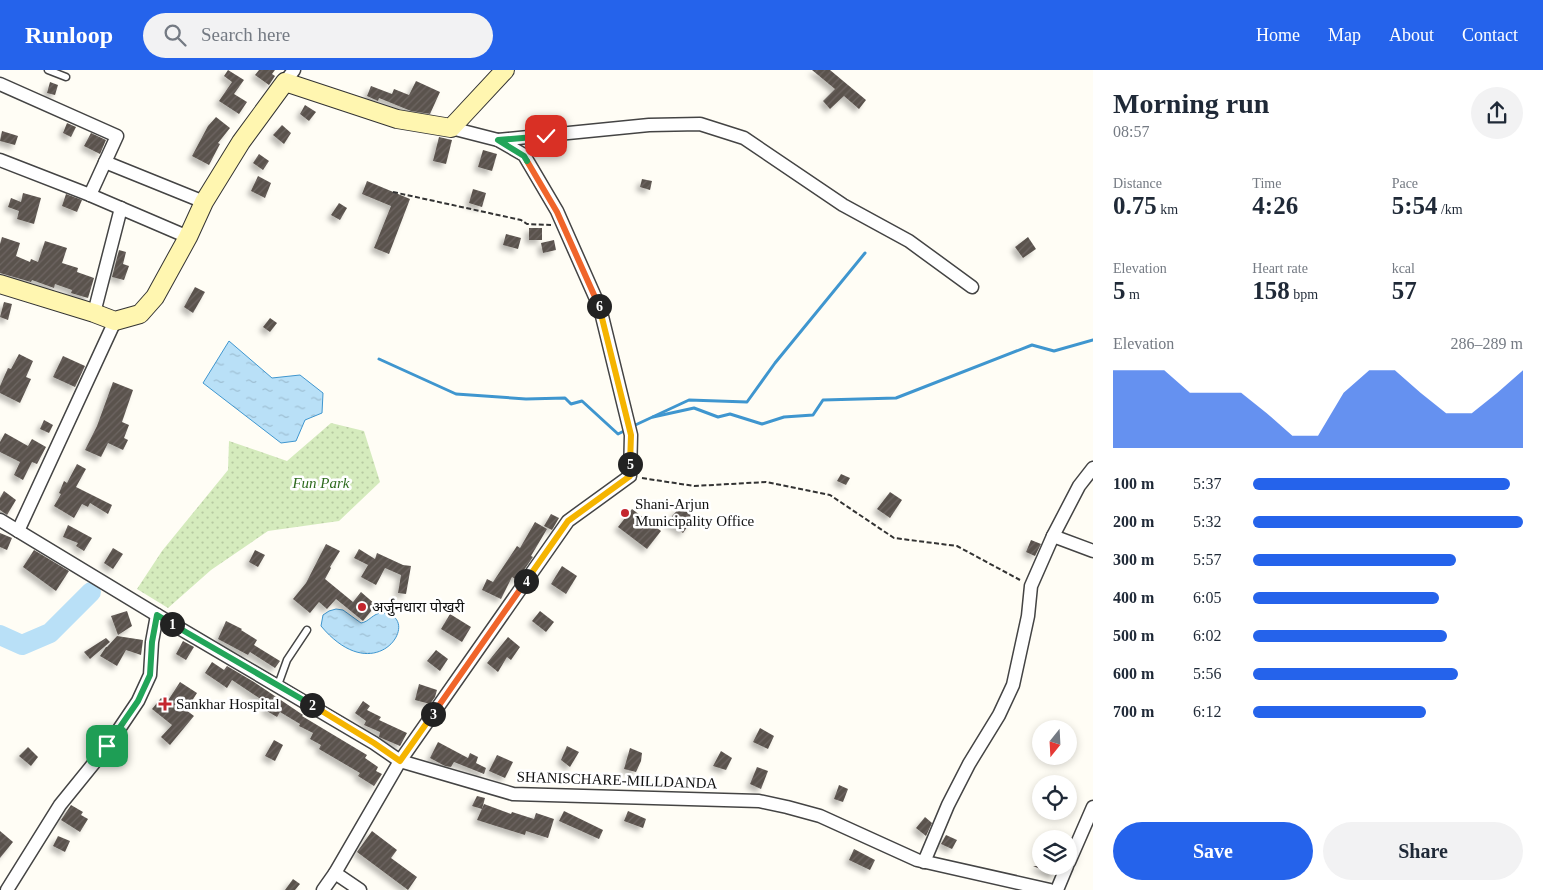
<!DOCTYPE html>
<meta charset="utf-8">
<style>
:root{--surface:#fff;--page:#f2f2f3;--text:#1f2937;--muted:#747a83;--accent:#2563eb}
body{margin:0;font-family:"Times New Roman","Noto Sans Devanagari",serif;background:var(--page);color:var(--text);height:100vh;display:flex;flex-direction:column;font-size:19px;white-space:nowrap}
*{box-sizing:border-box;margin:0}
p{font-size:16px;color:var(--muted)}
.icon{flex:none;width:28px;height:28px;fill:none;stroke:currentColor;stroke-width:2;stroke-linecap:round;stroke-linejoin:round}
.map{position:relative;flex:1;overflow:hidden}
.side{display:flex;flex-direction:column;background:var(--surface);width:450px}
.side>*{flex:none}
.needle{width:32px;rotate:198deg}
.buttons{position:absolute;left:1032px;top:650px;display:grid;gap:10px}
.buttons a{display:grid;place-items:center;width:45px;height:45px;border-radius:50%;background:var(--surface);box-shadow:0 2px 8px #0003;font-size:25px}
.pin{position:absolute;display:grid;place-items:center;width:42px;height:42px;color:#fff;margin:-21px;border-radius:10px;box-shadow:0 2px 8px #0006}
.km{position:absolute;width:25px;height:25px;margin:-12px;border-radius:50%;background:#222;color:#fff;font-size:14px;line-height:25px;text-align:center}
.round{display:grid;place-items:center;flex:none;width:52px;height:52px;border-radius:26px;background:var(--page)}
.summary{display:flex;align-items:center;justify-content:space-between;height:85px;padding:0 20px}
h1{font-size:28px;font-weight:600;line-height:38px}
.stats{display:grid;grid-template-columns:repeat(3,1fr);gap:8px;height:85px;padding:5px 20px}
.stats div{display:grid;align-content:center}
.stats b{font-size:25px;font-weight:600}
.stats small{font-size:14px;font-weight:400}
.stats p{font-size:14px}
.chart{height:140px;padding:10px 20px}
.chart p{display:flex;justify-content:space-between}
.chart svg{width:100%;height:90px;margin-top:5px;fill:var(--accent);opacity:.7}
.action{display:flex;gap:10px;margin-top:auto;padding:10px 20px}
.action a{flex:1;height:58px;border-radius:30px;background:var(--accent);color:#fff;font-size:20px;font-weight:600;line-height:58px;text-align:center}
.action a+a{background:var(--page);color:var(--text)}
ul{padding:0 20px;list-style:none;font-size:16px}
li{display:grid;grid-template-columns:80px 60px 1fr;align-items:center;height:38px}
li i{height:12px;border-radius:6px;background:var(--accent)}
header{display:flex;align-items:center;gap:30px;box-sizing:border-box;height:70px;padding:0 25px;background:var(--accent);color:#fff}
header strong{font-size:24px}
nav{display:flex;gap:28px;margin-inline-start:auto;font-size:18px}
.search{width:350px;height:45px;background:var(--page);display:flex;align-items:center;gap:12px;box-sizing:border-box;padding:0 18px;border-radius:28px;color:var(--muted);font-size:19px}
main{display:flex;flex:1;min-height:0}
.map>svg:first-child{display:block}
.grass{fill:url(#grass-dots)}
.water{fill:url(#water-ripples);stroke:#3f96cf}
.lines{fill:none;stroke-linecap:round;stroke-linejoin:round}
.stream{stroke:#3f96cf;stroke-width:3}
.river{stroke:#b9e0f7;stroke-width:20}
.building{fill:url(#building-hatch);filter:url(#shadow)}
.lane-casing{stroke:#444;stroke-width:9}
.street-casing{stroke:#444;stroke-width:15}
.secondary-casing{stroke:#333;stroke-width:20}
.path{stroke:#333;stroke-width:2;stroke-dasharray:5 2.5;stroke-linecap:butt}
.lane{stroke:#fff;stroke-width:6}
.street{stroke:#fff;stroke-width:12}
.secondary{stroke:#fff6b0;stroke-width:18}
.split-1-casing{stroke:#fff;stroke-width:10}
.split-2-casing{stroke:#fff;stroke-width:10}
.split-3-casing{stroke:#fff;stroke-width:10}
.split-4-casing{stroke:#fff;stroke-width:10}
.split-5-casing{stroke:#fff;stroke-width:10}
.split-6-casing{stroke:#fff;stroke-width:10}
.split-7-casing{stroke:#fff;stroke-width:10}
.split-8-casing{stroke:#fff;stroke-width:10}
.split-1{stroke:#22a559;stroke-width:6}
.split-2{stroke:#22a559;stroke-width:6}
.split-3{stroke:#f5b400;stroke-width:6}
.split-4{stroke:#f0652b;stroke-width:6}
.split-5{stroke:#f5b400;stroke-width:6}
.split-6{stroke:#f5b400;stroke-width:6}
.split-7{stroke:#f0652b;stroke-width:6}
.split-8{stroke:#22a559;stroke-width:6}
.poi-dot{fill:#c4262e;stroke:#fff;stroke-width:2}
.labels{text-anchor:middle;stroke-width:5;stroke-linejoin:round;paint-order:stroke}
.park-label{font-size:15px;font-style:italic;fill:#2f6b1f;stroke:#fff}
.poi-label{font-size:15px;fill:#111;stroke:#fff;text-anchor:start}
.street-label{font-size:15px;fill:#111;stroke:#fff}
</style>
<header>
<strong>Runloop</strong>
<div class="search"><svg class="icon" aria-label="search" viewBox="0 0 24 24"><circle cx="10" cy="10" r="6"/><path d="M15 15l6 6"/></svg>Search here</div>
<nav><a>Home</a><a>Map</a><a>About</a><a>Contact</a></nav>
</header>
<main>
<div class="map">
<svg width="1093" height="820" viewBox="0 0 1093 820">
<defs>
<pattern id="grass-dots" width="8" height="8" patternUnits="userSpaceOnUse" patternTransform="scale(1.25)"><rect width="8" height="8" fill="#d5ebbd"/><path d="M2 2h.1M6 6h.1" fill="none" stroke="#b6c8a1" stroke-width="1.8" stroke-linecap="round"/></pattern>
<pattern id="water-ripples" width="26" height="14" patternUnits="userSpaceOnUse" patternTransform="scale(1.25)"><rect width="26" height="14" fill="#b9e0f7"/><path d="M2 4q2-2 4 0t4 0M15 11q2-2 4 0t4 0" fill="none" stroke="#9ebfd3"/></pattern>
<pattern id="building-hatch" width="6" height="6" patternUnits="userSpaceOnUse" patternTransform="scale(1.25)"><rect width="6" height="6" fill="#5a524d"/><path d="M-1 1l2-2M0 6l6-6M5 7l2-2" fill="none" stroke="#6d6662"/></pattern>
<filter id="shadow"><feDropShadow dx="-4" dy="4" stdDeviation="2.5" flood-color="#0004"/></filter>
</defs>
<rect width="100%" height="100%" fill="#fffdf5"/>
<path class="grass" d="M331,353L364,361L380,412L339,451L268,461L211,500L168,538L137,519L162,481L228,400L229,371L287,391Z"/>
<g class="water">
<path d="M229,271L272,308L300,305L323,323L322,343L305,350L296,371L281,373L203,313Z"/>
<path d="M336,539L343,540L361,553C369,552 373,543 382,543C425,545 378,624 321,556L323,545L329,541Z"/>
</g>
<g class="lines">
<g class="stream">
<path d="M379,289L456,324L526,329L565,328L571,334L582,331L618,364L626,360"/>
<path d="M653,347L694,338L718,347L730,344L762,354L784,347L813,345L823,330L896,328L1032,275L1054,281L1093,270"/>
<path d="M631,357L689,330L747,332L775,293L865,183"/>
</g>
<path class="river" d="M0,565L22,575L50,563L91,522"/>
</g>
<g class="building">
<path d="M228,0L244,10L234,24L247,32L239,44L219,31L232,12L224,6Z"/>
<path d="M259,0H275L272,4L275,6L269,15L255,5Z"/>
<path d="M812,0H830L866,30L859,39L844,26L830,39L823,31L835,19Z"/>
<path d="M416,11L440,22L430,44L411,41L379,28L378,31L367,26L371,16L392,24L394,19L409,25Z"/>
<path d="M50,12L58,15L55,25L47,23Z"/>
<path d="M305,35L316,42L309,51L300,44Z"/>
<path d="M216,47L230,58L218,73L220,74L209,95L192,86L208,56Z"/>
<path d="M67,53L76,57L71,67L63,63Z"/>
<path d="M282,55L291,63L284,74L273,65Z"/>
<path d="M2,61L18,66L15,75L0,71Z"/>
<path d="M91,63L106,70L100,84L84,76Z"/>
<path d="M439,67L452,70L446,94L433,91Z"/>
<path d="M483,80L497,84L492,101L478,97Z"/>
<path d="M259,84L269,91L263,100L253,93Z"/>
<path d="M258,106L271,113L265,128L251,121Z"/>
<path d="M642,109L652,111L650,120L640,117Z"/>
<path d="M367,111L410,129L389,184L374,178L391,136L362,124Z"/>
<path d="M473,119L486,123L482,137L469,133Z"/>
<path d="M23,123L41,128L34,154L17,149L19,141L8,137L11,128L21,132Z"/>
<path d="M66,124L82,130L77,142L62,136Z"/>
<path d="M339,133L347,138L340,150L331,145Z"/>
<rect x="529" y="158" width="13" height="12"/>
<path d="M506,164L521,168L518,179L503,175Z"/>
<path d="M2,167L20,173L16,186L30,192L31,189L38,192L45,171L67,178L62,193L78,198L77,202L94,208L88,228L71,223L72,220L55,214L54,218L32,210L31,212L0,203V174Z"/>
<path d="M1028,167L1036,179L1023,188L1015,177Z"/>
<path d="M554,170L556,180L543,183L541,173Z"/>
<path d="M119,180L126,182L123,194L129,196L124,210L112,207Z"/>
<path d="M195,217L205,222L193,243L184,237Z"/>
<path d="M4,232L12,234L8,250L0,247Z"/>
<path d="M270,248L277,253L270,262L263,257Z"/>
<path d="M19,284L33,291L26,307L31,309L20,333L0,323V316L8,298L11,299Z"/>
<path d="M63,286L85,296L75,317L53,307Z"/>
<path d="M113,312L133,320L122,352L129,355L124,368L128,370L123,380L108,373L101,387L85,380L97,356Z"/>
<path d="M44,350L53,355L49,363L40,359Z"/>
<path d="M5,363L28,376L32,369L46,377L37,394L32,392L23,410L14,405L20,392L0,382V372Z"/>
<path d="M77,394L86,399L76,417L112,435L108,444L90,433L88,437L82,434L74,448L54,436L61,424L59,423L64,411L67,413Z"/>
<path d="M841,404L850,408L846,415L837,411Z"/>
<path d="M4,421L16,430L7,445L0,440V428Z"/>
<path d="M890,422L902,430L890,448L877,439Z"/>
<path d="M680,437L694,447L683,463L667,452Z"/>
<path d="M632,439L661,461L647,479L618,457Z"/>
<path d="M551,444L559,448L552,460L544,456Z"/>
<path d="M535,452L547,459L531,486L533,487L517,510L512,507L501,529L482,520L487,509L493,512L517,476L520,478Z"/>
<path d="M68,455L92,468L84,481L76,476L78,473L63,467Z"/>
<path d="M0,463L12,468L7,480L0,477Z"/>
<path d="M1031,470L1041,474L1035,486L1026,482Z"/>
<path d="M326,474L340,481L330,497L331,498L325,509L353,532L361,522L376,535L363,551L336,529L327,539L319,532L310,543L293,529L306,513Z"/>
<path d="M113,478L123,484L113,499L104,493Z"/>
<path d="M359,479L375,489L377,483L403,495L411,496L406,524L398,523L401,505L385,498L376,515L361,507L368,495L354,488Z"/>
<path d="M34,480L69,501L56,521L23,497Z"/>
<path d="M255,480L265,485L258,497L249,492Z"/>
<path d="M562,496L577,506L566,524L551,514Z"/>
<path d="M127,541L132,556L118,565L111,546Z"/>
<path d="M540,541L554,552L546,562L532,551Z"/>
<path d="M450,544L471,557L462,572L441,559Z"/>
<path d="M226,551L242,559L241,560L257,570L254,575L280,591L275,598L250,582L248,585L218,569Z"/>
<path d="M117,566L143,570L141,585L126,580L117,596L100,586L106,577H107Z"/>
<path d="M508,567L520,577L511,590L507,587L498,602L487,593Z"/>
<path d="M106,568L110,572L90,589L84,582Z"/>
<path d="M183,571L194,577L186,590L176,584Z"/>
<path d="M436,580L448,589L440,601L427,591Z"/>
<path d="M212,592L224,600L227,596L254,612L303,645L302,646L367,685L365,688L378,697L376,701L382,704L374,716L358,706L360,703L319,679L321,675L310,669L313,663L299,656L300,654L280,642L277,647L265,640L268,634L232,610L227,618L205,603Z"/>
<path d="M180,612L197,623L186,640L194,646L170,675L161,667L172,655L152,639L161,628L167,632Z"/>
<path d="M419,614L437,620L435,627L430,634L415,630Z"/>
<path d="M363,631L370,636L367,640L381,647L379,650L407,663L400,676L379,667L380,662L364,655L366,651L355,643Z"/>
<path d="M760,658L774,666L768,679L753,672Z"/>
<path d="M274,670L283,675L275,691L265,686Z"/>
<path d="M438,672L468,688L470,683L478,687L476,693L486,698L484,704L454,692L451,697L445,696L430,688Z"/>
<path d="M567,676L579,682L570,697L561,690Z"/>
<path d="M28,677L38,687L31,696L19,686Z"/>
<path d="M630,678L642,683L641,691L636,702L624,699Z"/>
<path d="M721,681L732,688L726,700L713,696Z"/>
<path d="M497,685L513,692L505,708L489,701Z"/>
<path d="M757,697L768,701L761,719L750,714Z"/>
<path d="M839,715L848,719L843,732L834,729Z"/>
<path d="M477,726L485,728L482,739L472,736Z"/>
<path d="M484,734L511,744L512,742L534,749L536,743L554,749L548,768L526,761L525,765L477,750Z"/>
<path d="M71,735L83,742L81,745L88,749L80,762L61,750Z"/>
<path d="M564,741L603,760L599,769L559,751Z"/>
<path d="M628,741L646,749L643,758L624,751Z"/>
<path d="M925,747L932,753L926,766L916,758Z"/>
<path d="M0,761L13,772L0,788Z"/>
<path d="M372,761L397,780L391,788L417,807L408,820L357,782Z"/>
<path d="M946,765L957,770L952,779L941,774Z"/>
<path d="M58,766L70,771L65,782L53,776Z"/>
<path d="M854,779L875,790L870,800L849,790Z"/>
<path d="M1033,796H1058L1054,805Z"/>
<path d="M293,809L300,814L295,820H285Z"/>
</g>
<g class="lines">
<g class="lane-casing">
<g id="lane">
<path d="M48,0L66,7"/>
<path d="M278,615L287,590L307,560"/>
</g>
</g>
<g class="street-casing">
<g id="street">
<path d="M285,12L294,0"/>
<path d="M0,14L117,66L90,125"/>
<path d="M498,70L649,55L700,54L744,68L843,135L909,171L972,217"/>
<path d="M0,90L90,125L188,167"/>
<path d="M105,92L204,132"/>
<path d="M94,243L121,138"/>
<path d="M0,450L157,545L374,673L400,691L513,724L759,731L787,737L820,746L917,790L1050,820"/>
<path d="M18,461L115,251"/>
<path d="M1053,466L1079,416L1093,398"/>
<path d="M924,792L948,735L969,694L999,645L1013,615L1028,546L1031,516L1053,466L1093,481"/>
<path d="M1069,792L1093,737"/>
<path d="M335,803L360,820"/>
<path d="M7,820L60,735L107,677L138,631L150,605L152,572L157,545"/>
<path d="M323,820L335,803L400,691L568,451L630,406L631,365L600,238L557,141L524,85L498,70L451,58"/>
<path d="M1057,820L1067,796"/>
</g>
</g>
<g class="secondary-casing">
<path id="secondary" d="M0,214L94,243L115,251L140,244L155,227L188,167L204,132L241,72L285,12L397,49L451,58L505,0"/>
</g>
<g class="path">
<path d="M393,122L521,150L527,154L551,155"/>
<path d="M642,408L694,416L766,412L830,425L894,468L957,476L1020,510"/>
</g>
<use href="#lane" class="lane"/>
<use href="#street" class="street"/>
<use href="#secondary" class="secondary"/>
</g>
<g class="lines">
<g class="split-1-casing">
<path id="split-1" d="M107,676L138,631L150,605L152,572L157,545L172,554"/>
</g>
<g class="split-2-casing">
<path id="split-2" d="M172,554L312,635"/>
</g>
<g class="split-3-casing">
<path id="split-3" d="M312,635L374,673L400,691L433,644"/>
</g>
<g class="split-4-casing">
<path id="split-4" d="M433,644L526,511"/>
</g>
<g class="split-5-casing">
<path id="split-5" d="M526,511L568,451L630,406V394"/>
</g>
<g class="split-6-casing">
<path id="split-6" d="M599,236L631,365L630,394"/>
</g>
<g class="split-7-casing">
<path id="split-7" d="M527,91L557,142L599,236"/>
</g>
<g class="split-8-casing">
<path id="split-8" d="M527,91L524,86L498,70L546,66"/>
</g>
<use href="#split-1" class="split-1"/>
<use href="#split-2" class="split-2"/>
<use href="#split-3" class="split-3"/>
<use href="#split-4" class="split-4"/>
<use href="#split-5" class="split-5"/>
<use href="#split-6" class="split-6"/>
<use href="#split-7" class="split-7"/>
<use href="#split-8" class="split-8"/>
</g>
<g class="poi-dot">
<circle cx="625" cy="443" r="5"/>
<circle cx="362" cy="537" r="5"/>
<path d="M162.5 626.5h5v5h5v5h-5v5h-5v-5h-5v-5h5z"/>
</g>
<g class="labels">
<g class="park-label">
<text x="321" y="418">Fun Park</text>
</g>
<g class="poi-label">
<text x="635" y="439">Shani-Arjun<tspan x="635" dy="17">Municipality Office</tspan></text>
<text x="372" y="542">अर्जुनधारा पोखरी</text>
<text x="176" y="639">Sankhar Hospital</text>
</g>
<g class="street-label">
<text transform="translate(617 710) rotate(2)" y="5">SHANISCHARE-MILLDANDA</text>
</g>
</g>
</svg>
<div class="buttons">
<a><svg class="needle" viewBox="-14 -14 28 28"><path d="M0-13l5 13h-10z" fill="#e53935"/><path d="M0 13l5-13h-10z" fill="#747a83"/></svg></a>
<a><svg class="icon" aria-label="locate" viewBox="0 0 24 24"><circle cx="12" cy="12" r="6"/><path d="M12 2v4M12 18v4M2 12h4M18 12h4"/></svg></a>
<a><svg class="icon" aria-label="layers" viewBox="0 0 24 24"><path d="M12 4l9 5-9 5-9-5zM3 14l9 5 9-5"/></svg></a>
</div>
<div class="pin" style="left:107px;top:676px;background:#1e9e55"><svg class="icon" aria-label="arrive" viewBox="0 0 24 24"><path d="M6 21V4h12l-3 4 3 4H6"/></svg></div>
<div class="pin" style="left:546px;top:66px;background:#d93025"><svg class="icon" aria-label="check" viewBox="0 0 24 24"><path d="M5 12l5 5 9-10"/></svg></div>
<b class="km" style="left:172px;top:554px">1</b>
<b class="km" style="left:312px;top:635px">2</b>
<b class="km" style="left:433px;top:644px">3</b>
<b class="km" style="left:526px;top:511px">4</b>
<b class="km" style="left:630px;top:394px">5</b>
<b class="km" style="left:599px;top:236px">6</b>
</div>
<section class="side">
<div class="summary"><div><h1>Morning run</h1><p>08:57</p></div><a class="round"><svg class="icon" aria-label="share" viewBox="0 0 24 24"><path d="M12 15V3M7 8l5-5 5 5M5 13v7h14v-7"/></svg></a></div>
<div class="stats">
<div><p>Distance</p><b>0.75<small> km</small></b></div>
<div><p>Time</p><b>4:26</b></div>
<div><p>Pace</p><b>5:54<small> /km</small></b></div>
</div>
<div class="stats">
<div><p>Elevation</p><b>5<small> m</small></b></div>
<div><p>Heart rate</p><b>158<small> bpm</small></b></div>
<div><p>kcal</p><b>57</b></div>
</div>
<div class="chart"><p><span>Elevation</span>286–289 m</p>
<svg viewBox="0 0 160 44" preserveAspectRatio="none"><path d="M0 44V6L10 6L20 6L30 17L40 17L50 17L60 27L70 38L80 38L90 17L100 6L110 6L120 17L130 27L140 27L150 17L160 6V44z"/></svg>
</div>
<ul>
<li><b>100 m</b>5:37<i style="width:95%"></i></li>
<li><b>200 m</b>5:32<i style="width:100%"></i></li>
<li><b>300 m</b>5:57<i style="width:75%"></i></li>
<li><b>400 m</b>6:05<i style="width:69%"></i></li>
<li><b>500 m</b>6:02<i style="width:72%"></i></li>
<li><b>600 m</b>5:56<i style="width:76%"></i></li>
<li><b>700 m</b>6:12<i style="width:64%"></i></li>
</ul>
<div class="action"><a>Save</a><a>Share</a></div>
</section>
</main>
